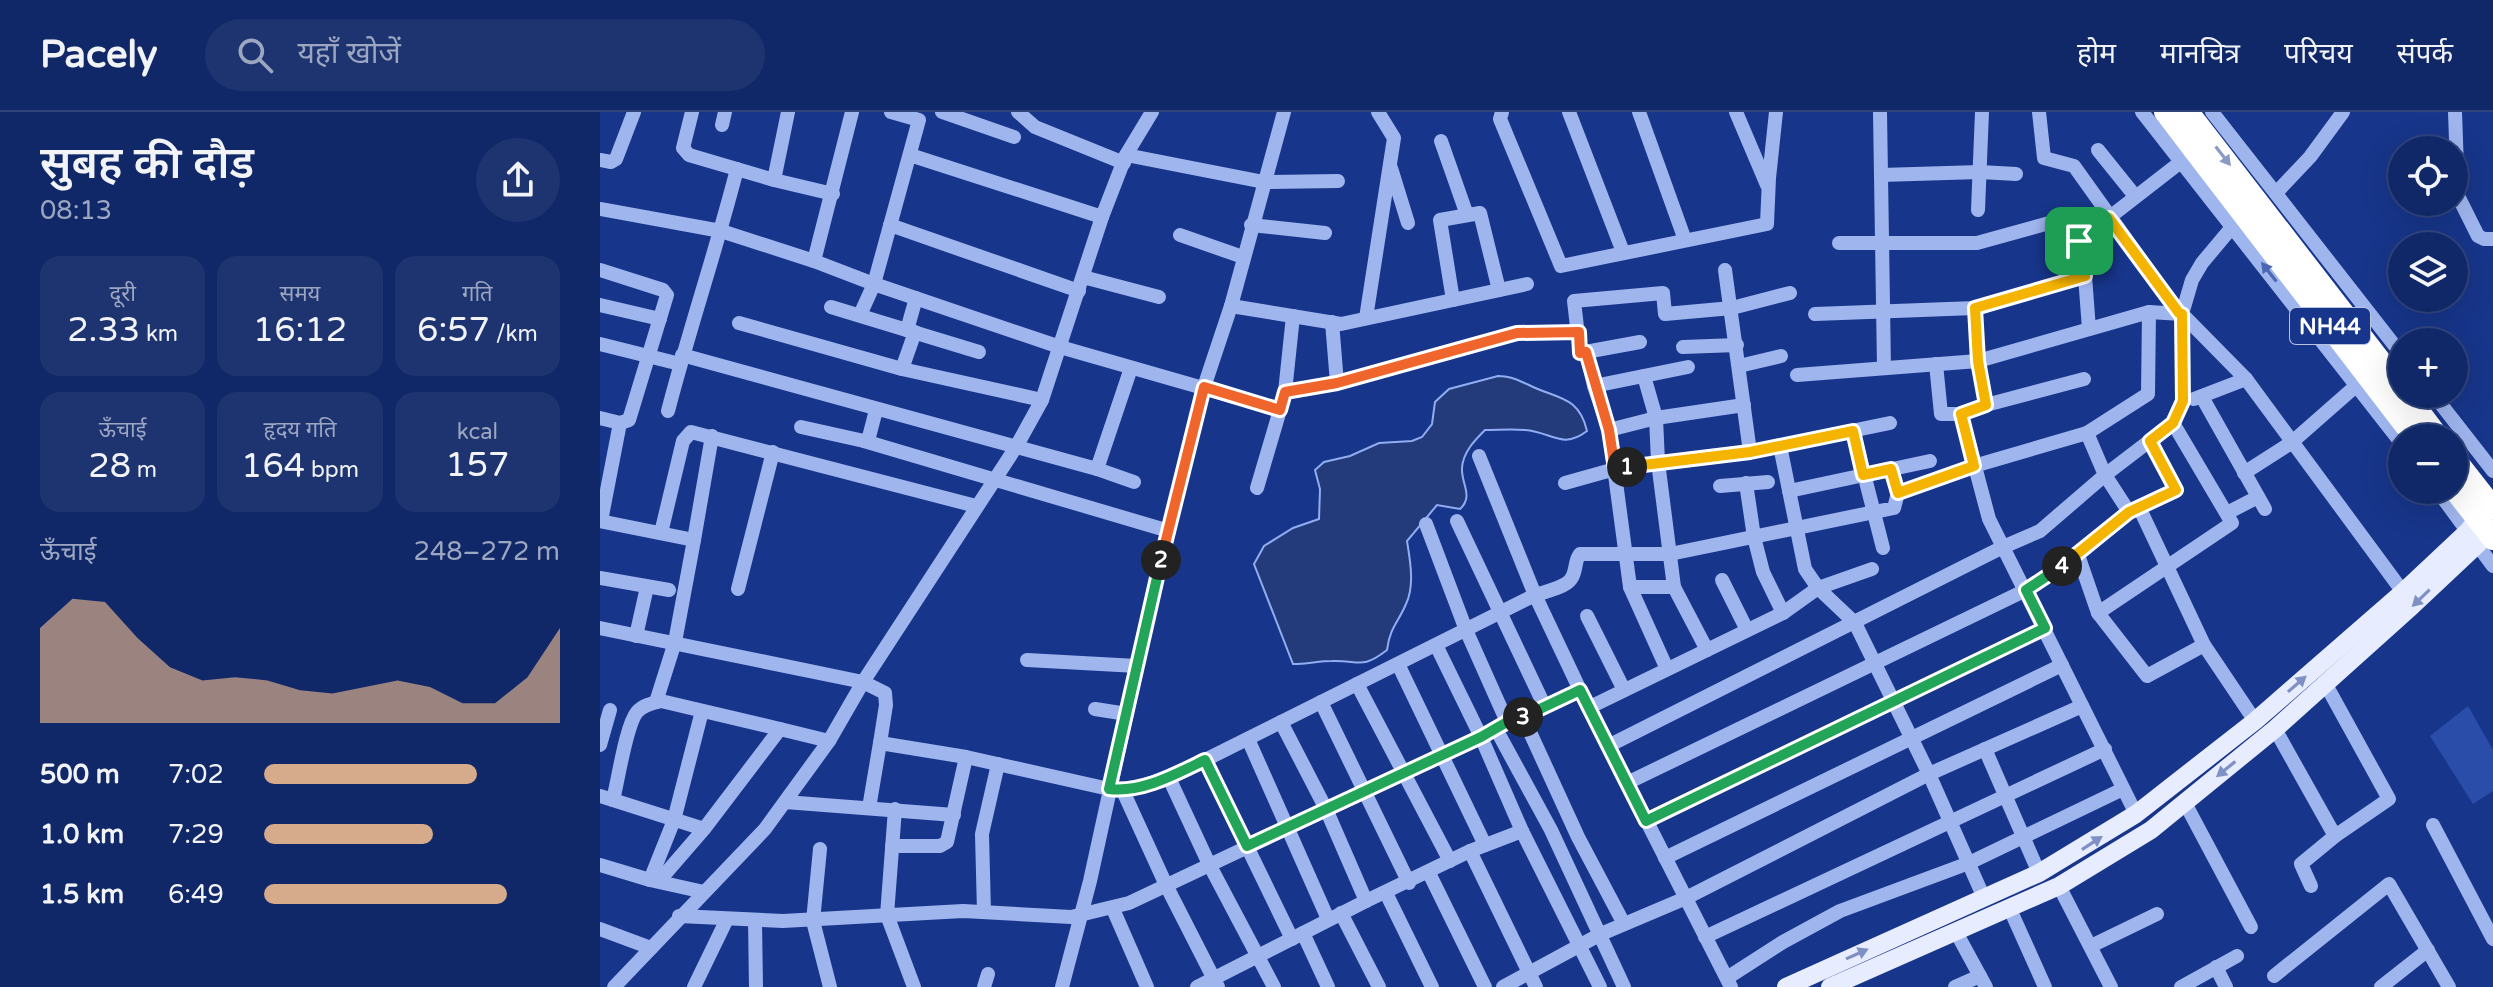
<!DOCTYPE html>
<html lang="hi">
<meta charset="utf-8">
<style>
:root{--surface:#112868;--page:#1e3471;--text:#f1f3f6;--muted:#9ca6c0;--line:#30447c;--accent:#d6ab8b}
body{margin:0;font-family:"Varela Round","Noto Sans Devanagari",sans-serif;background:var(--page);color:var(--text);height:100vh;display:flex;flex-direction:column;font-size:30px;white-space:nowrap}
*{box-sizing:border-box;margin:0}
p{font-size:26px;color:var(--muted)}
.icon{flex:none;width:44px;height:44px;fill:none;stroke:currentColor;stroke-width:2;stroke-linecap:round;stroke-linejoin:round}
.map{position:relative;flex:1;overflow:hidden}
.side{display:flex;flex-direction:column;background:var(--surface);width:600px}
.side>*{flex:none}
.buttons{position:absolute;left:1788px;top:24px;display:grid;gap:16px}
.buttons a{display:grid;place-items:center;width:80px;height:80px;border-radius:50%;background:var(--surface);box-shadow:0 8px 32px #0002,0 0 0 2px var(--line);font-size:40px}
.pin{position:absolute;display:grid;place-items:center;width:68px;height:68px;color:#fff;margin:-34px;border-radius:16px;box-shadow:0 4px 12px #0006}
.km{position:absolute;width:40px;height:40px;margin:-20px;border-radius:50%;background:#222;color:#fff;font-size:22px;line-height:40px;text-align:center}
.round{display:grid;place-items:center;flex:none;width:84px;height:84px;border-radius:42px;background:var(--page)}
.headline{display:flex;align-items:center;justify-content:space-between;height:136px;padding:0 40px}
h1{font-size:44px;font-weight:600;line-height:60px}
.figures{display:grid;grid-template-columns:repeat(3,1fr);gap:12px;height:136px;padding:8px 40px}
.figures div{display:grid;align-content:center;border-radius:20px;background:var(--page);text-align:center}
.figures b{font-size:34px;font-weight:600}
.figures small{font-size:22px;font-weight:400}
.figures p{font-size:22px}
.chart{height:224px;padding:16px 40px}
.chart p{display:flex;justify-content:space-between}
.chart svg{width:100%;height:144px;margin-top:8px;fill:var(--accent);opacity:.7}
ul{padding:0 40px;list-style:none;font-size:26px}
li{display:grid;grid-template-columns:128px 96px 1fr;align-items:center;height:60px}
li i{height:20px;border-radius:10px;background:var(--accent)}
header{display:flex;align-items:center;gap:48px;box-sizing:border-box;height:112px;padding:0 40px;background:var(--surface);border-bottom:2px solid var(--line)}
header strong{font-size:38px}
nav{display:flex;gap:44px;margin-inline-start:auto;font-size:28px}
.search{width:560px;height:72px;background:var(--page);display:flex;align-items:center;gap:20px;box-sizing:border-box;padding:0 28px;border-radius:44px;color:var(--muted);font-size:30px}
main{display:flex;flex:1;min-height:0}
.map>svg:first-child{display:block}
.green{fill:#294da9}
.water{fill:#243b7b;stroke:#91adf1;stroke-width:2}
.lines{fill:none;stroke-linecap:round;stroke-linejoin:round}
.minor{stroke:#9fb5ee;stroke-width:14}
.major{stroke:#e7ecff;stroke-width:18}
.highway{stroke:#fff;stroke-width:22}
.highway-bridge{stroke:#fff;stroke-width:22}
.oneway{fill:#8b9ac4}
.oneway2{fill:#4d68b2}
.oneway3{fill:#7f90c4}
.split-1-casing{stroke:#fff;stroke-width:16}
.split-2-casing{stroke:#fff;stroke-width:16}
.split-3-casing{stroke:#fff;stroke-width:16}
.split-4-casing{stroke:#fff;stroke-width:16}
.split-5-casing{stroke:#fff;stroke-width:16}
.split-1{stroke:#f5b400;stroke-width:10}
.split-2{stroke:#f0652b;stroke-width:10}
.split-3{stroke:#22a559;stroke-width:10}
.split-4{stroke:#22a559;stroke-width:10}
.split-5{stroke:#f5b400;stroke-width:10}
.labels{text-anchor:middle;stroke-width:6;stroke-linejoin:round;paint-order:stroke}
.shield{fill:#17358a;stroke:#b9c2dc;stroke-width:2}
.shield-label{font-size:22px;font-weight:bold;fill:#fff}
</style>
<header>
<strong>Pacely</strong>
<div class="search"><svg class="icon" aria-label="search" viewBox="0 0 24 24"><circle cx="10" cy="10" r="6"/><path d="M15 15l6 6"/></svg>यहाँ खोजें</div>
<nav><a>होम</a><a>मानचित्र</a><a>परिचय</a><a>संपर्क</a></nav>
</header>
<main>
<section class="side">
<div class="headline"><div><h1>सुबह की दौड़</h1><p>08:13</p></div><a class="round"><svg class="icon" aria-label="share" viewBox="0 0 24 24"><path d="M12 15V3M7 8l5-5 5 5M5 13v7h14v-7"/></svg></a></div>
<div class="figures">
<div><p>दूरी</p><b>2.33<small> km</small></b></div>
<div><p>समय</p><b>16:12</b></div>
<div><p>गति</p><b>6:57<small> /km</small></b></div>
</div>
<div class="figures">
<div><p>ऊँचाई</p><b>28<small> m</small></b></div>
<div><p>हृदय गति</p><b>164<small> bpm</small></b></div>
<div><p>kcal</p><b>157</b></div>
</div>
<div class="chart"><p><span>ऊँचाई</span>248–272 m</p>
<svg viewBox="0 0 160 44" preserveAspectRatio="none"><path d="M0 44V15L10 6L20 7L30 18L40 27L50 31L60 30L70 31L80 34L90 35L100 33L110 31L120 33L130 38L140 38L150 30L160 15V44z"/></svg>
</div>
<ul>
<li><b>500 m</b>7:02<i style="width:72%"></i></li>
<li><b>1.0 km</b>7:29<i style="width:57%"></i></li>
<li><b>1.5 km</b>6:49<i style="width:82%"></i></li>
</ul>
</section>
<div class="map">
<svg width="1893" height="875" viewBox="0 0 1893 875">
<rect width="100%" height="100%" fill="#17358a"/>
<path class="green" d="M1868,594L1893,638V679L1873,692L1830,624Z"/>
<path class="water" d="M898,264C912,264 917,268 929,273C956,287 979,283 987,319C962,338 952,320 925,318C912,317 898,318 885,318C875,328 863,340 862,356C861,372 874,384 860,397L837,393L807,429C810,448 815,473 806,492C798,511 790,515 787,538C761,558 760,548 732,549C719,549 707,552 693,552L654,452L664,434L693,416L719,407L720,377L715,358L724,350L750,344L779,331L812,329L822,325L832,312L835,290L849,277Z"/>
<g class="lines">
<g class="minor">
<path d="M92,0L83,36L89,43L174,68L233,82"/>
<path d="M342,0L414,25"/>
<path d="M418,0L435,15L524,51"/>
<path d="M902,0L900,7L961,154L1167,112L1169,66L1176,0"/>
<path d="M969,0L1023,140"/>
<path d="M1039,0L1085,128"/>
<path d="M1136,0L1167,73"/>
<path d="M1280,0L1284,256"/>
<path d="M1439,0L1444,46L1474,54L1579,201"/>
<path d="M1542,0L1802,332"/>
<path d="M1612,0L1802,243"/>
<path d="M1855,0L1858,84L1878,124L1884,127H1893"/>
<path d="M122,13L125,0"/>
<path d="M841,29L867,103"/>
<path d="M1498,38L1535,84"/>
<path d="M310,43L502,105"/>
<path d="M526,43L664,70L738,69"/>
<path d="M0,48L11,50L16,47L34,0"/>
<path d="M791,56L808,111"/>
<path d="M1281,63L1380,60L1416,62"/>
<path d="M174,68L188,0"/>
<path d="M1676,81L1710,45L1743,0"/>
<path d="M0,97L121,119L214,149L274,172L460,235L680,298L685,280L693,204"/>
<path d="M1378,98L1382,0"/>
<path d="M290,113L479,179"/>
<path d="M651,113L725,121"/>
<path d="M580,123L643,145"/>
<path d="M1479,129L1582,49"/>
<path d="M214,149L252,0"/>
<path d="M0,158L63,178L67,183L29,308L20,311L0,306"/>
<path d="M1125,158L1150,340"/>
<path d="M1485,164L1489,217"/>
<path d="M483,165L559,185"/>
<path d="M853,188L840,108L880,101L899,178"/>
<path d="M0,193L60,207"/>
<path d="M631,194L741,212L927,172"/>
<path d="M231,195L379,240"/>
<path d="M1215,202L1375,196L1485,164L1479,129L1464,107L1377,131H1239"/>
<path d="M260,203L274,172L319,8L291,0"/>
<path d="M766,206L794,26L778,0"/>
<path d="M732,210L737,271"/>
<path d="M139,211L302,257L442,288"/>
<path d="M307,218L316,186"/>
<path d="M1040,230L980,241L974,189L1063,181L1065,202L1132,196L1190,181"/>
<path d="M0,232L80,252"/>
<path d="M1083,235L1137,233"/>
<path d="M986,240L994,274"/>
<path d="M82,243L497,357L534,370"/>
<path d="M1336,252L1341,302H1361L1386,293L1378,249L1375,196"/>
<path d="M1139,254L1181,244"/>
<path d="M1088,255L994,274L1009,318L1056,306L1144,293"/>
<path d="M302,257L315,220"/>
<path d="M1197,263L1378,249L1549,200L1582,202L1646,267L1803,480"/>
<path d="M1044,264L1056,306L1058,350L1074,475L1107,538"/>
<path d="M685,280L737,271L917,221L979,220"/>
<path d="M1833,282L1893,359"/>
<path d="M1602,285L1665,397"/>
<path d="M1594,287L1646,267"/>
<path d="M1386,293L1484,267"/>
<path d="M68,299C89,218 116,139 137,57"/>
<path d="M1361,302L1389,407L1536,702"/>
<path d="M201,315L264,329L269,325L276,298"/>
<path d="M1009,318L1030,475L1067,557"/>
<path d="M1253,319L1283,436"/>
<path d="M1487,321L1505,363L1529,400"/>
<path d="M264,329L569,419"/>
<path d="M1180,334L1205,457L1218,476L1255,511L1329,662L1384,786"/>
<path d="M879,344L935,483L980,578L1131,875"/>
<path d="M497,357L531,256"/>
<path d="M1291,357L1298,381L1374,354L1487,321L1548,282L1549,200"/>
<path d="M1644,361L1691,331L1757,273"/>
<path d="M965,371L1015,357L1150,340L1290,311"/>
<path d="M1146,371L1154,425L1163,460L1183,501"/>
<path d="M1120,374L1168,370"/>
<path d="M657,376L680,298"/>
<path d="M1837,378L1893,454"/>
<path d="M1189,379L1330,349"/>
<path d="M1539,395L1604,533L1655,609"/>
<path d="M1627,401L1658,385"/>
<path d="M0,409L94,428L75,530L56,590"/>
<path d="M1,409L20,311"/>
<path d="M857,409L945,595"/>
<path d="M826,412L866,518L907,610"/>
<path d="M61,421L83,329L91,320L376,394"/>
<path d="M94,428L112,324"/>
<path d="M1478,443L1498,501L1632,411L1573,311"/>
<path d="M0,466L69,478"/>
<path d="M1122,468L1147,518"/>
<path d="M1030,475H1074"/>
<path d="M138,477L173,340"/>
<path d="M1498,501L1547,564L1604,533"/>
<path d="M987,504L1024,578"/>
<path d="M0,516L263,570L285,581L286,593L280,631"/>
<path d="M36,524L47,475"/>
<path d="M836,533L881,625L922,719L1000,875"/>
<path d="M427,548L537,554"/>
<path d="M798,552L885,733"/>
<path d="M757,572L850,749"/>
<path d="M721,590L809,771"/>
<path d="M988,596L1183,501L1218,476L1272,457"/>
<path d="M495,597L527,602"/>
<path d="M923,605L978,725L1024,812"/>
<path d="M681,610L726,697L766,789"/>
<path d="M896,617L951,718L1024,875"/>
<path d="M1675,617L1735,724L1789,687L1725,571"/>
<path d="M648,627L728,807"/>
<path d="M0,633L10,598"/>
<path d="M1008,634L1403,435L1440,419L1505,363L1573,311L1583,289L1582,202L1592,168L1602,151L1633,114"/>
<path d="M1385,637L1439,761"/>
<path d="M605,648L692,827"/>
<path d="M569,666L609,752L674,875"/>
<path d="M1027,671L1426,478L1478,443L1529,400L1576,378L1550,329"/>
<path d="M523,679L566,773L618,875"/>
<path d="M0,684L104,717"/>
<path d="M13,688C18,669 26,613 37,600C43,593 53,591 61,589L180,617"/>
<path d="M185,690L354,703"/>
<path d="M1585,691L1651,815"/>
<path d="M269,696L280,631L366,645L509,677L523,679L569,666L935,483C945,480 966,475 971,467C977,459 974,449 980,442H1070L1294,396L1298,381"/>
<path d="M295,697L287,803L314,875"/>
<path d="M1046,709L1445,516"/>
<path d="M1833,713L1893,827"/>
<path d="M292,734H340L347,730L366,645"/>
<path d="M220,737L213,809L230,875"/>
<path d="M870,739L936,875"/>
<path d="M1065,746L1462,553"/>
<path d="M0,753L50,768L104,780"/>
<path d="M829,761L885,875"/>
<path d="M50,768L74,708L102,599"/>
<path d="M59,769L104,717L180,617L229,629"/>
<path d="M1459,774L1511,875"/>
<path d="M1711,774L1701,752L1735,724"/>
<path d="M786,781L832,875"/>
<path d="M1409,795L1445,875"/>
<path d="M513,797L547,875"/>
<path d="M384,800L382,722L398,652"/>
<path d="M741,801L779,875"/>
<path d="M79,804L183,809L363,799L471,805L529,791L881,625C913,608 947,594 980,578"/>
<path d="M155,809L156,875"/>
<path d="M0,817L51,836"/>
<path d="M1356,820L1386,875"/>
<path d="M703,821L728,875"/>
<path d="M1105,825L1505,637"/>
<path d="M1491,834L1557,802"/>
<path d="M1616,855L1626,875"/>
<path d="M1674,864L1789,772L1849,875"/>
<path d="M1127,866L1183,830L1240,799L1369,751L1523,677"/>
<path d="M14,875L165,717L229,629L263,570L416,335L442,288L502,105L526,43L552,0"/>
<path d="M94,875L127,807"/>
<path d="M384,875L388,862"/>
<path d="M462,875L490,769L554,477L604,275L631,194L684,0"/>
<path d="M597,875L766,789L870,739L922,719"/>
<path d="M903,875L1001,822L1086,786L1329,662L1482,594"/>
<path d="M1355,875L1380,864"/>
<path d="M1581,875L1637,844"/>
<path d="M1781,875L1828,838"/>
</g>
<g class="major">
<path d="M1186,875L1439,761L1536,702L1655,609L1803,480L1868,419L1886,397"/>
<path d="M1230,875L1459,774L1551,718L1675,617L1812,494L1878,432L1893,414"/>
</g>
<g class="highway">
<path d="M1565,0L1815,326"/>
<path d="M1588,0L1802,277"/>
<path d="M1806,282L1839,326"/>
</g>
<g class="highway-bridge">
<path d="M1854,346L1893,396"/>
<path d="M1854,377L1893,427"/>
</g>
</g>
<defs><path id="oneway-solid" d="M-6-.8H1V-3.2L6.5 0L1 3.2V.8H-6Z" transform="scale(2)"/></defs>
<use class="oneway" href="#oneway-solid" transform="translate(1623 44) rotate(52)"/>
<use class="oneway2" href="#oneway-solid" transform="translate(1669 160) rotate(-128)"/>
<g class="oneway3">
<use href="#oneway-solid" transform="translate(1821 486) rotate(136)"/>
<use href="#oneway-solid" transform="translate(1697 572) rotate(-41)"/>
<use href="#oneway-solid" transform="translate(1626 657) rotate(141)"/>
<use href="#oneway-solid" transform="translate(1492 731) rotate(-33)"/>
<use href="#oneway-solid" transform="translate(1257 842) rotate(-24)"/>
</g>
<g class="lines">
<g class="split-1-casing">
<path id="split-1" d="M1027,355L1150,340L1253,319L1263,363L1291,357L1298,381L1374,354L1361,302L1386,293L1378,249L1375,196L1485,164L1479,129"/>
</g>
<g class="split-2-casing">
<path id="split-2" d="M561,448L604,275L680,298L685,280L737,271L917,221L979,220L980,241L986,240L1009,318L1015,357L1027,355"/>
</g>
<g class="split-3-casing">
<path id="split-3" d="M561,448L509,677C542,681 576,662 605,648L647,734L881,625L907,610L923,605"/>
</g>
<g class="split-4-casing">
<path id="split-4" d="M923,605L980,578L1046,709L1445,516L1426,478L1462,454"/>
</g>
<g class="split-5-casing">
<path id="split-5" d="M1462,454L1529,400L1576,378L1550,329L1573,311L1583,289L1582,202L1579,201L1509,106L1479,129"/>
</g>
<use href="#split-1" class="split-1"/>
<use href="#split-2" class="split-2"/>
<use href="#split-3" class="split-3"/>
<use href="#split-4" class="split-4"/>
<use href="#split-5" class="split-5"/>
</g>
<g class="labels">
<rect class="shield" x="1690" y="196" width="80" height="36" rx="6"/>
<g class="shield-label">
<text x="1730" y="222">NH44</text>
</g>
</g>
</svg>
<div class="buttons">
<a><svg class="icon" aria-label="locate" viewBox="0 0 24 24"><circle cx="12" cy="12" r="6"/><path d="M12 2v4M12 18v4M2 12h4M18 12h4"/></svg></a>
<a><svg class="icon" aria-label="layers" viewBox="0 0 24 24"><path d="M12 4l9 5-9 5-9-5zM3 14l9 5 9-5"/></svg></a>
<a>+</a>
<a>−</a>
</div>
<div class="pin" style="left:1479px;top:129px;background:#1e9e55"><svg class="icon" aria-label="arrive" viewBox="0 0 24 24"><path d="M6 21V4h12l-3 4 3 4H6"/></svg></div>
<b class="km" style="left:1027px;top:355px">1</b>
<b class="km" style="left:561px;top:448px">2</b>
<b class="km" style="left:923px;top:605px">3</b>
<b class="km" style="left:1462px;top:454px">4</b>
</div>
</main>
